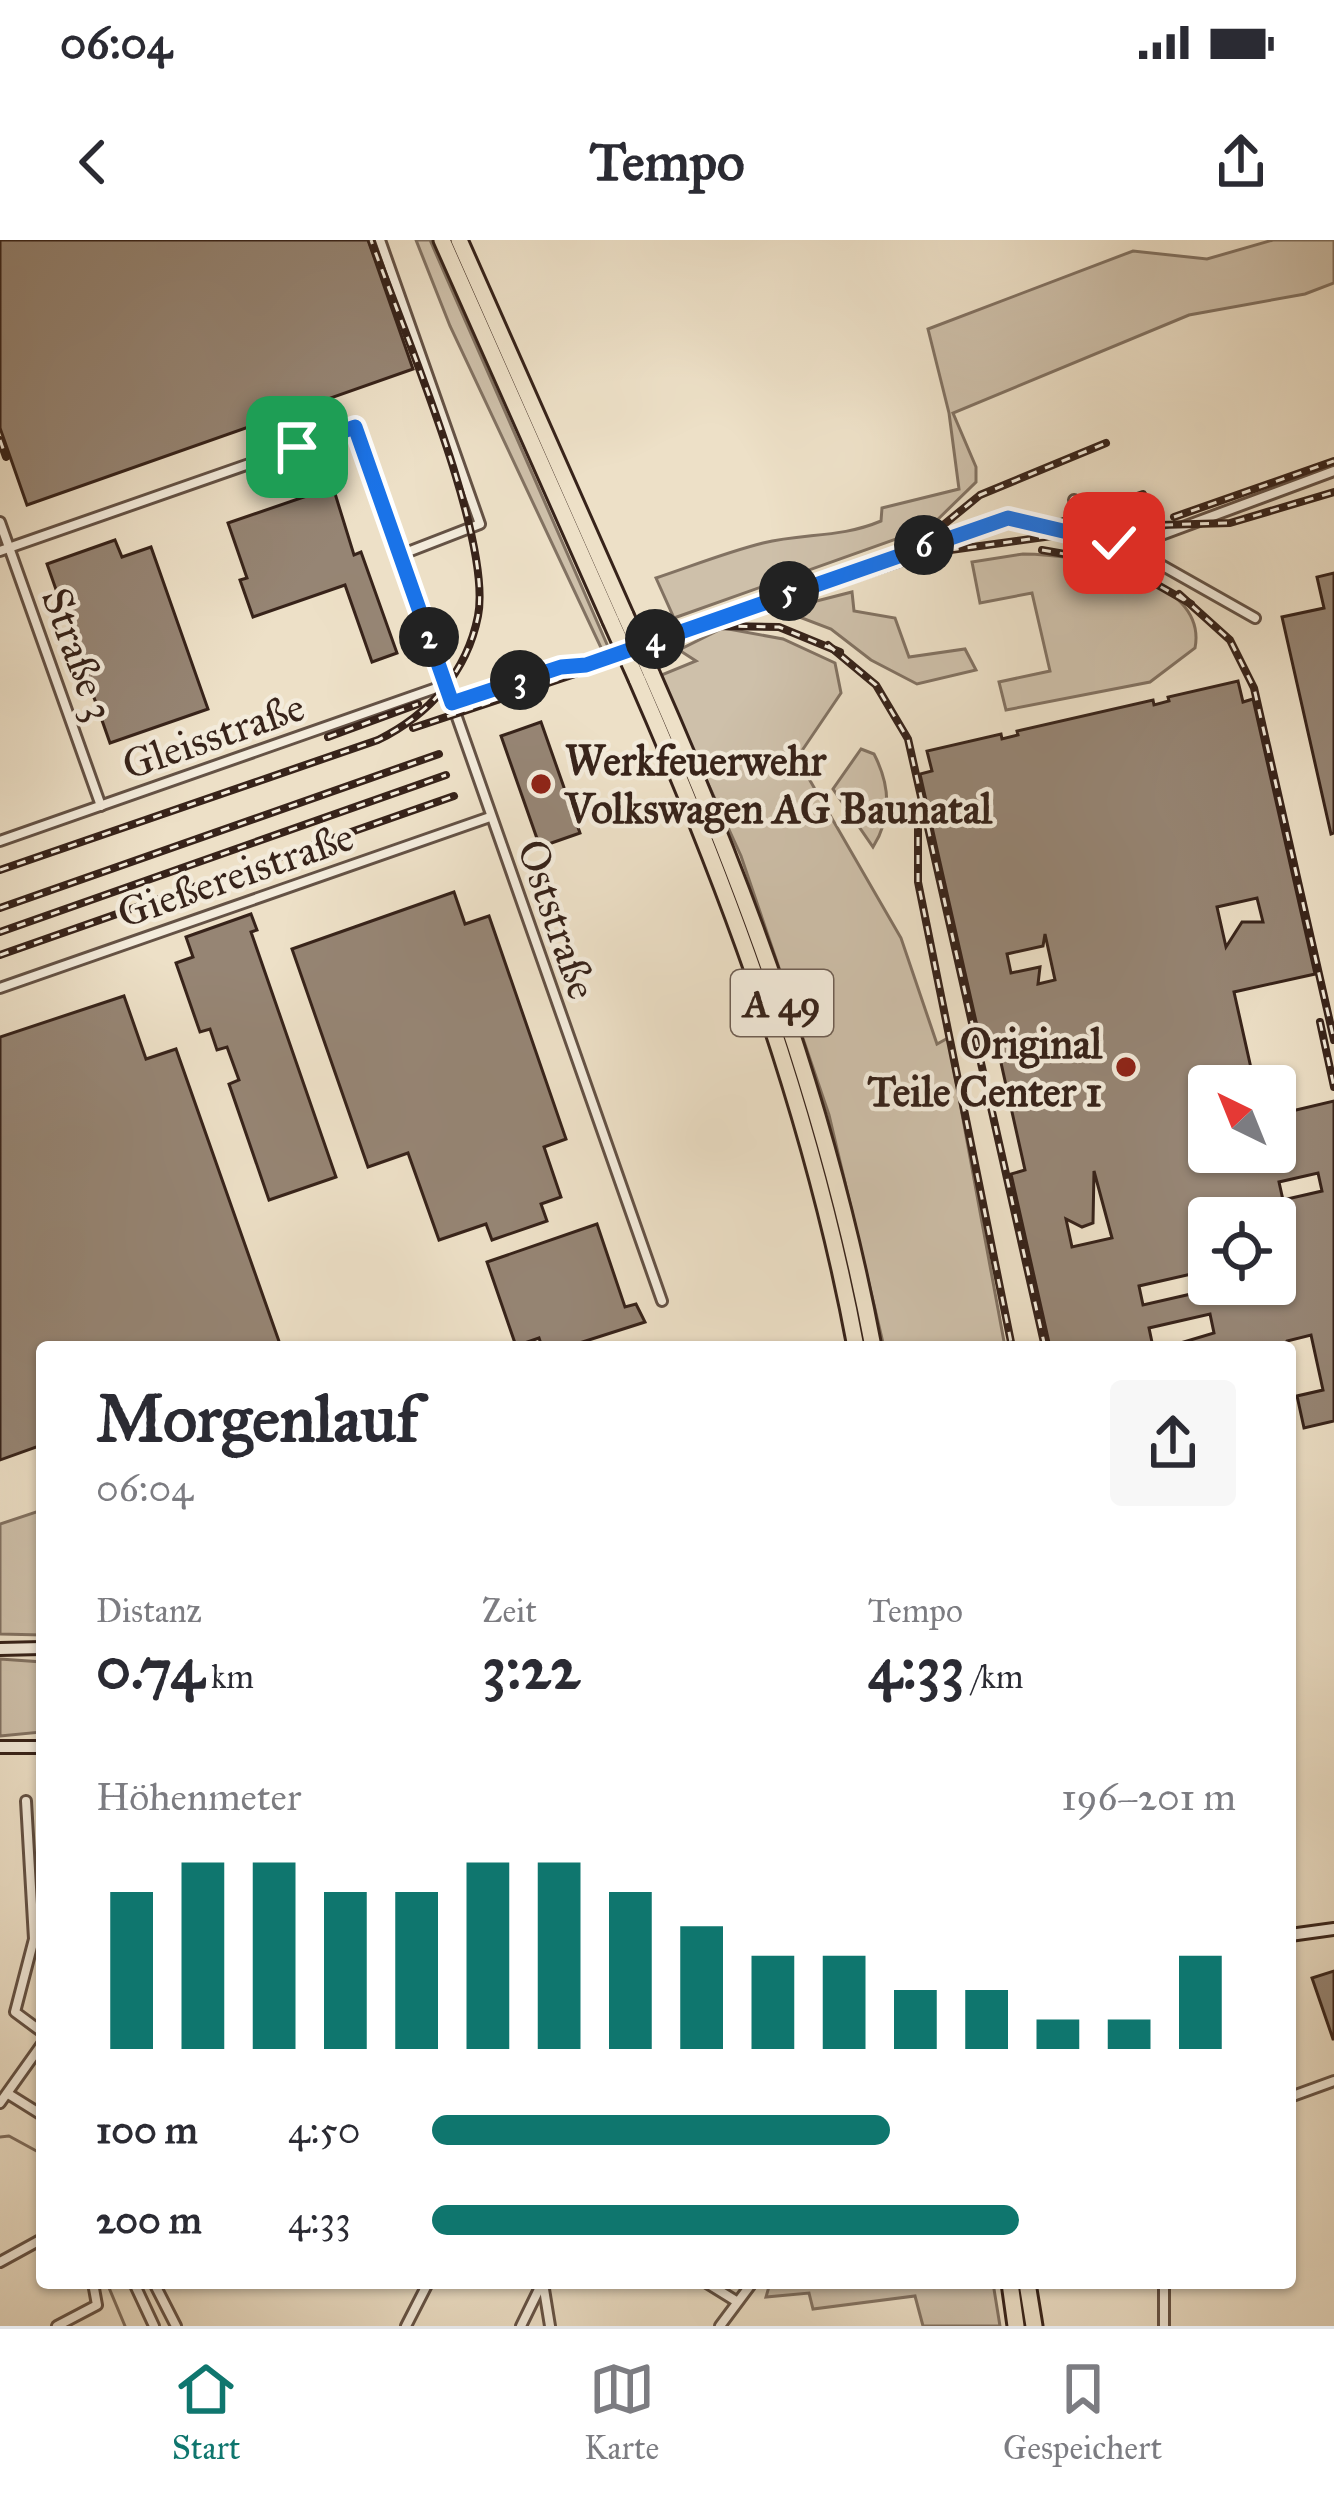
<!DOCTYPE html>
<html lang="de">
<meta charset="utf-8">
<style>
:root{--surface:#fff;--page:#f7f7f7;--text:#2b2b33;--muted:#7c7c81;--line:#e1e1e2;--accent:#0f766e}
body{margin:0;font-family:"IM FELL Great Primer",serif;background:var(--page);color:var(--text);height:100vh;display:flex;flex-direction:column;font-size:45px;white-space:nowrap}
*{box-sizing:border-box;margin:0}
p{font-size:39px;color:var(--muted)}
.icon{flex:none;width:66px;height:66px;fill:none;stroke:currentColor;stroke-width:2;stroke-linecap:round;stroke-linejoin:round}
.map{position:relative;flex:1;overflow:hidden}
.details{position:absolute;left:36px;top:1101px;width:1260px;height:948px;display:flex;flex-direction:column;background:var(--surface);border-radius:12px;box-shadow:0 3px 9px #0004}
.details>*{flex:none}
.needle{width:78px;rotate:317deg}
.tools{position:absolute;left:1188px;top:825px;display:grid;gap:24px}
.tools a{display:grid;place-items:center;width:108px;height:108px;border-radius:12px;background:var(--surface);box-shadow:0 3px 9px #0004;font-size:60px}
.pin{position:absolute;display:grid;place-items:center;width:102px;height:102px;color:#fff;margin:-51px;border-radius:24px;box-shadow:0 6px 18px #0006}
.km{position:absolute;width:60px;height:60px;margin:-30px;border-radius:50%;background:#222;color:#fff;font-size:33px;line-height:60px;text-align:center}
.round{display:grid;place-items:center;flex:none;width:126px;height:126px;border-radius:12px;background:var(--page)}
.head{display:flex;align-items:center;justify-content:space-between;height:204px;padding:0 60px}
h1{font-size:66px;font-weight:700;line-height:90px}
.figures{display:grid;grid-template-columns:repeat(3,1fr);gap:18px;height:204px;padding:12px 60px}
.figures div{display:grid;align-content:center}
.figures b{font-size:60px;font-weight:700}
.figures small{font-size:33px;font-weight:400}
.figures p{font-size:33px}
.chart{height:336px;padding:24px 60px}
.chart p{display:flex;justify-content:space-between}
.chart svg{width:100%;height:216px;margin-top:12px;stroke:var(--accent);stroke-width:6}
ul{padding:0 60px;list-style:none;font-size:39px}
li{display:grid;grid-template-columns:192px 144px 1fr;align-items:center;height:90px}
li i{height:30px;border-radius:15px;background:var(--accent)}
.status{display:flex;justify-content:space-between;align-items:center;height:84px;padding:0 60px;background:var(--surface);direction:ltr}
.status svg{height:33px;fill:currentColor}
header{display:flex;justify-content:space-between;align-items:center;height:156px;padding:0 60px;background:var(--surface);font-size:54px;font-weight:700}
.menu{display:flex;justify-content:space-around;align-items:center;height:168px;border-top:3px solid var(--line);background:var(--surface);font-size:33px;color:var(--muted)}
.menu a{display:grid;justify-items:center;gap:6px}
.menu .current{color:var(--accent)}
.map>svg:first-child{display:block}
.green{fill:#cec0aa;stroke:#827262;stroke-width:3}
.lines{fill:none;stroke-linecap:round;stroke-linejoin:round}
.stream{stroke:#7f6e5e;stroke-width:3}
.building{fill:#968574;stroke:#37231a;stroke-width:3;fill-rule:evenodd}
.street-casing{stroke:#645245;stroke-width:14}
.secondary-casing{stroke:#37231a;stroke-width:16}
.highway-casing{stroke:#37231a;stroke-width:21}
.street{stroke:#f3ebdb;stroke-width:8}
.secondary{stroke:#f3ebdb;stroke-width:10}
.highway{stroke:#ede0c7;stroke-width:15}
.rail-casing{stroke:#37231a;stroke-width:8}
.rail{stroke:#f3ebdb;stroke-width:3;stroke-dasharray:9;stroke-linecap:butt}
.highway-bridge-casing{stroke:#37231a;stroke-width:21;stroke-linecap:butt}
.highway-bridge{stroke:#ede0c7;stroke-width:15}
.route-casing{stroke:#fff;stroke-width:24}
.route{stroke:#1a73e8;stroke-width:15}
.poi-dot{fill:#8f2418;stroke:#f3ebdb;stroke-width:4.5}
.labels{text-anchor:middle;stroke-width:9;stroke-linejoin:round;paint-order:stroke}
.shield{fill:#f3ebdb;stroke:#6f5f54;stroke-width:3}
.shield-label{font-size:39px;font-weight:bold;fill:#37231a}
.street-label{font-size:42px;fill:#37231a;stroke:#f3ebdb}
.poi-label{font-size:42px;font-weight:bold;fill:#37231a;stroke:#f3ebdb;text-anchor:start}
</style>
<div class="status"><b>06:04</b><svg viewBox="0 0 49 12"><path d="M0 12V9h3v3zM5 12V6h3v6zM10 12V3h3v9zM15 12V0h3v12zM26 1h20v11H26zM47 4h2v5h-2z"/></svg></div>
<header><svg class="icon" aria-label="back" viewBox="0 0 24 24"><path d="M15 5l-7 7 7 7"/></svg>Tempo<svg class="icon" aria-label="share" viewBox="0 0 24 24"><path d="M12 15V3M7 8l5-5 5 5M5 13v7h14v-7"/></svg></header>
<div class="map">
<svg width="1334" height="2086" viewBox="0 0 1334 2086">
<rect width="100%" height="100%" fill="#ede0c7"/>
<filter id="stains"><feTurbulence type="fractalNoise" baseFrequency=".00167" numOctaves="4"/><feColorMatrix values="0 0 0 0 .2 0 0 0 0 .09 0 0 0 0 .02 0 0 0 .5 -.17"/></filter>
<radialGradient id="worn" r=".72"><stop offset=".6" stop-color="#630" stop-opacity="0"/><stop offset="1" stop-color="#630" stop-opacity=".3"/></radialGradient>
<g class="green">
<path d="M416,0H430L609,409L603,412L450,86Z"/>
<path d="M1273,0H1334V43L1305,54L1189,75L953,173L976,227V242L930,287L674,378L656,338C692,326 727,312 763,303C805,293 841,298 881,281L882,268L959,249L949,173L928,89L1133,11L1207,19Z"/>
<path d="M1023,314C1075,314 1209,336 1195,408L1150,442L1006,470L999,442L1050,431L1032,353L980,363L972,322Z"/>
<path d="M852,352L854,371L895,378L909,417L965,409L976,430L917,444L871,420L831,389L781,370Z"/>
<path d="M723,388L783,399L835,423L841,453L797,518L901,698L937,804L948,798L1005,1107H884L829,875L741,616L659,436L696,421L679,410Z"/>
<path d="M861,509L874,514C890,545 892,577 873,607L833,549Z"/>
<path d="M42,1270V1395L0,1394V1284Z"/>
<path d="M0,1419L42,1422V1492L0,1496Z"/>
<path d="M770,2043H993L1000,2086H923L915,2056L813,2069L809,2053L766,2057Z"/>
</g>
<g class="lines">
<g class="stream">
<path d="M0,1897L9,1896L42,1914"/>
<path d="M107,2043L125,2086"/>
</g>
</g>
<g class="building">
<path d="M0,0H368L413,129L27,265L0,188Z"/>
<path d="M333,247L354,315L361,312L397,413L372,422L345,345L253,377L240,340L247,338L228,283Z"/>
<path d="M115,300L122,317L151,307L208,469L110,503L47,324Z"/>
<path d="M1334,333V593L1331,594L1282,377L1324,368L1317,337Z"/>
<path d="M1238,441L1243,462L1253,459L1315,734L1234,752L1255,846H1209V912H1275V875L1334,861V1181L1304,1188L1297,1156L1323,1150L1311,1095L1287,1101L1284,1107H1167L1214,1093L1210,1074L1149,1088L1153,1107H1050L1011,934L1025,930L997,805L982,808L920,534L932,531L927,511L1001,494L1002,499L1018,495L1017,491L1153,460L1154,465L1169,461L1168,457ZM1257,658L1263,682H1242L1226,707L1217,667ZM1045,694L1055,740L1038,744L1040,727L1011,733L1007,714L1043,706ZM1094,931L1112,998L1072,1007L1066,979L1082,987L1093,983ZM1318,933L1322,951L1283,960L1279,942ZM1209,978H1275V1044H1209ZM1200,1032L1204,1051L1143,1065L1139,1046Z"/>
<path d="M541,482L580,593L540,607L501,496Z"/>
<path d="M454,652L465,684L489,676L566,899L544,907L561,957L541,964L547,981L492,1000L486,984L439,1000L408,913L368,927L292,709Z"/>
<path d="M251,674L257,690L251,692L336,937L269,960L229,844L239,840L227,807L217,810L210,789L200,792L176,723L193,717L186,697Z"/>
<path d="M124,756L146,819L176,809L281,1107H42V1205L0,1220V797Z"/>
<path d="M597,984L625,1067L636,1064L645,1082L567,1107H542L539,1098L516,1106L487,1022Z"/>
<path d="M1334,1731V1799H1333L1312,1738Z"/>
</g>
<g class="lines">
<g class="street-casing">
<g id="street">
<path d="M380,0L480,284L400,315"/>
<path d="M1074,260C1096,283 1122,300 1156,297L1334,231"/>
<path d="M0,282L101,566"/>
<path d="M0,311L355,187L662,1061"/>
<path d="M641,404L1008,278L1133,309L1255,378"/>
<path d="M452,463L627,410"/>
<path d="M0,601L445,445"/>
<path d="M0,748L490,577"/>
<path d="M26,1561L34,1699L15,1772L42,1792"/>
<path d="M10,1855L42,1875"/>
<path d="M1290,1857L1334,1841"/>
<path d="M0,1863L42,1804"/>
<path d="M0,2022L42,1999"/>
<path d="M134,2043L154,2086"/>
<path d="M154,2043L176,2086"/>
<path d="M543,2043L550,2086"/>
<path d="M707,2043L736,2061"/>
<path d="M57,2086L97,2065L93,2043"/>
<path d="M406,2086L428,2043"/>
<path d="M521,2086L542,2043"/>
<path d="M720,2086L752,2043"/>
<path d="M1164,2086V2043"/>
</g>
</g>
<g class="secondary-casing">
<g id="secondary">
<path d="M0,1409L42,1408"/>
<path d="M0,1507H42"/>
<path d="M1290,1695L1334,1689"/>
</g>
</g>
<g class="highway-casing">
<g id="highway">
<path d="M442,0L611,381"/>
<path d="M459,0L625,375"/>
<path d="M651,433C747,650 829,873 873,1107"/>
<path d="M637,439C731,654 813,876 856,1107"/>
<path d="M1010,2043L1016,2086"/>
<path d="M1027,2043L1034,2086"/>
</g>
</g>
<use href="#street" class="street"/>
<use href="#secondary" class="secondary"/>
<use href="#highway" class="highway"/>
<g class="rail-casing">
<g id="rail">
<path d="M0,200L6,217"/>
<path d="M1174,277L1334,221"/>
<path d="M1052,285L1143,254"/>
<path d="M1042,310L1121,324L1191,364"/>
<path d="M909,313L980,255L1106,203"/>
<path d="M1179,354L1230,400L1254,448L1334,800"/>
<path d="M693,393L936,312L1125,286L1230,283L1334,252"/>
<path d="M828,405L876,445L908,499L1045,1107"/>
<path d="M413,488L719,386L779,387L840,412"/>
<path d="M328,497L418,464"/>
<path d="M918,579V642L1012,1107"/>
<path d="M0,630L378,500C429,475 467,432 478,376C493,298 400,83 371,0"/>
<path d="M0,668L439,514"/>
<path d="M0,692L446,535"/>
<path d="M0,715L454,556"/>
<path d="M1320,782L1334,847"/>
</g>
</g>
<use href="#rail" class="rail"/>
<g class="highway-bridge-casing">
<g id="highway-bridge">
<path d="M625,375L651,433"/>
<path d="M611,381L637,439"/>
</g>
</g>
<use href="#highway-bridge" class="highway-bridge"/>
</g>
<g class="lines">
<g class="route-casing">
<path id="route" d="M297,207L355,187L452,463L561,427L586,425L1008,278L1114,303"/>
</g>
<use href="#route" class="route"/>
</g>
<g class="poi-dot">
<circle cx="541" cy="544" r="12"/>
<circle cx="1126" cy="827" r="12"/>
</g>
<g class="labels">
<rect class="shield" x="731" y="730" width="102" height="66" rx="9"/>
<g class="shield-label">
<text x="782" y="777">A 49</text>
</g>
<g class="street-label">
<text transform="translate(79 414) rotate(70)" y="15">Straße 3</text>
<text transform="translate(213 495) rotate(-19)" y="15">Gleisstraße</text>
<text transform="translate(235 634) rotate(-19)" y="15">Gießereistraße</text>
<text transform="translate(558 679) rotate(71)" y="15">Oststraße</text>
</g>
<g class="poi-label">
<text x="565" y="535">Werkfeuerwehr<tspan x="565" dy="48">Volkswagen AG Baunatal</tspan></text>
<text x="1102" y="818" text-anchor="end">Original<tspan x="1102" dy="48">Teile Center 1</tspan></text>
</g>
</g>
<rect width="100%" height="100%" filter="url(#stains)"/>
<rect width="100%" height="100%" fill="url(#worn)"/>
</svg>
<div class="tools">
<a><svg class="needle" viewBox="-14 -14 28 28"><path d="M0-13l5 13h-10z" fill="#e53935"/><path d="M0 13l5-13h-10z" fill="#7c7c81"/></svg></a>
<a><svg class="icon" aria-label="locate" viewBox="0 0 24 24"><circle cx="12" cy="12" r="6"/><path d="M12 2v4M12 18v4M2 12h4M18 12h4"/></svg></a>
</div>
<div class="pin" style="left:297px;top:207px;background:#1e9e55"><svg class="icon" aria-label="arrive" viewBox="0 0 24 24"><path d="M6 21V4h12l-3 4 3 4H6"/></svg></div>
<div class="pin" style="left:1114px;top:303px;background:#d93025"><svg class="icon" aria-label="check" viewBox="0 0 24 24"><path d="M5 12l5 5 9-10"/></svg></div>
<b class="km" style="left:429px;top:397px">2</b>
<b class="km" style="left:520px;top:440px">3</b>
<b class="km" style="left:655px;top:399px">4</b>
<b class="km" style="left:789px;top:351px">5</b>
<b class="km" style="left:924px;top:305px">6</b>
<section class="details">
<div class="head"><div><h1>Morgenlauf</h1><p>06:04</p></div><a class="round"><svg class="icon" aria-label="share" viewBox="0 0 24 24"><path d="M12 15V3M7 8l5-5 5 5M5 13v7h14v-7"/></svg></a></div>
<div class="figures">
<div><p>Distanz</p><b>0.74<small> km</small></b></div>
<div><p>Zeit</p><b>3:22</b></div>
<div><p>Tempo</p><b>4:33<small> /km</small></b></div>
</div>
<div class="chart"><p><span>Höhenmeter</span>196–201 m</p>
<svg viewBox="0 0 160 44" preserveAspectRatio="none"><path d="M5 44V12M15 44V6M25 44V6M35 44V12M45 44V12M55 44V6M65 44V6M75 44V12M85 44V19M95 44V25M105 44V25M115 44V32M125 44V32M135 44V38M145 44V38M155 44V25"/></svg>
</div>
<ul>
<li><b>100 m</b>4:50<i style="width:57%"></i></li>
<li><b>200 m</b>4:33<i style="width:73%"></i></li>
</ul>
</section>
</div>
<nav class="menu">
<a class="current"><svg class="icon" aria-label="home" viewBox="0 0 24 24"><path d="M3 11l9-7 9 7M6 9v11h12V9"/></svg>Start</a>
<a><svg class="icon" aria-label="map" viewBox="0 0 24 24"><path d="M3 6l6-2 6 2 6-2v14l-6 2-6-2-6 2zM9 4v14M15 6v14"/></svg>Karte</a>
<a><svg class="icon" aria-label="saved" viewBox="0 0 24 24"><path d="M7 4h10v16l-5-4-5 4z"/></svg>Gespeichert</a>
</nav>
